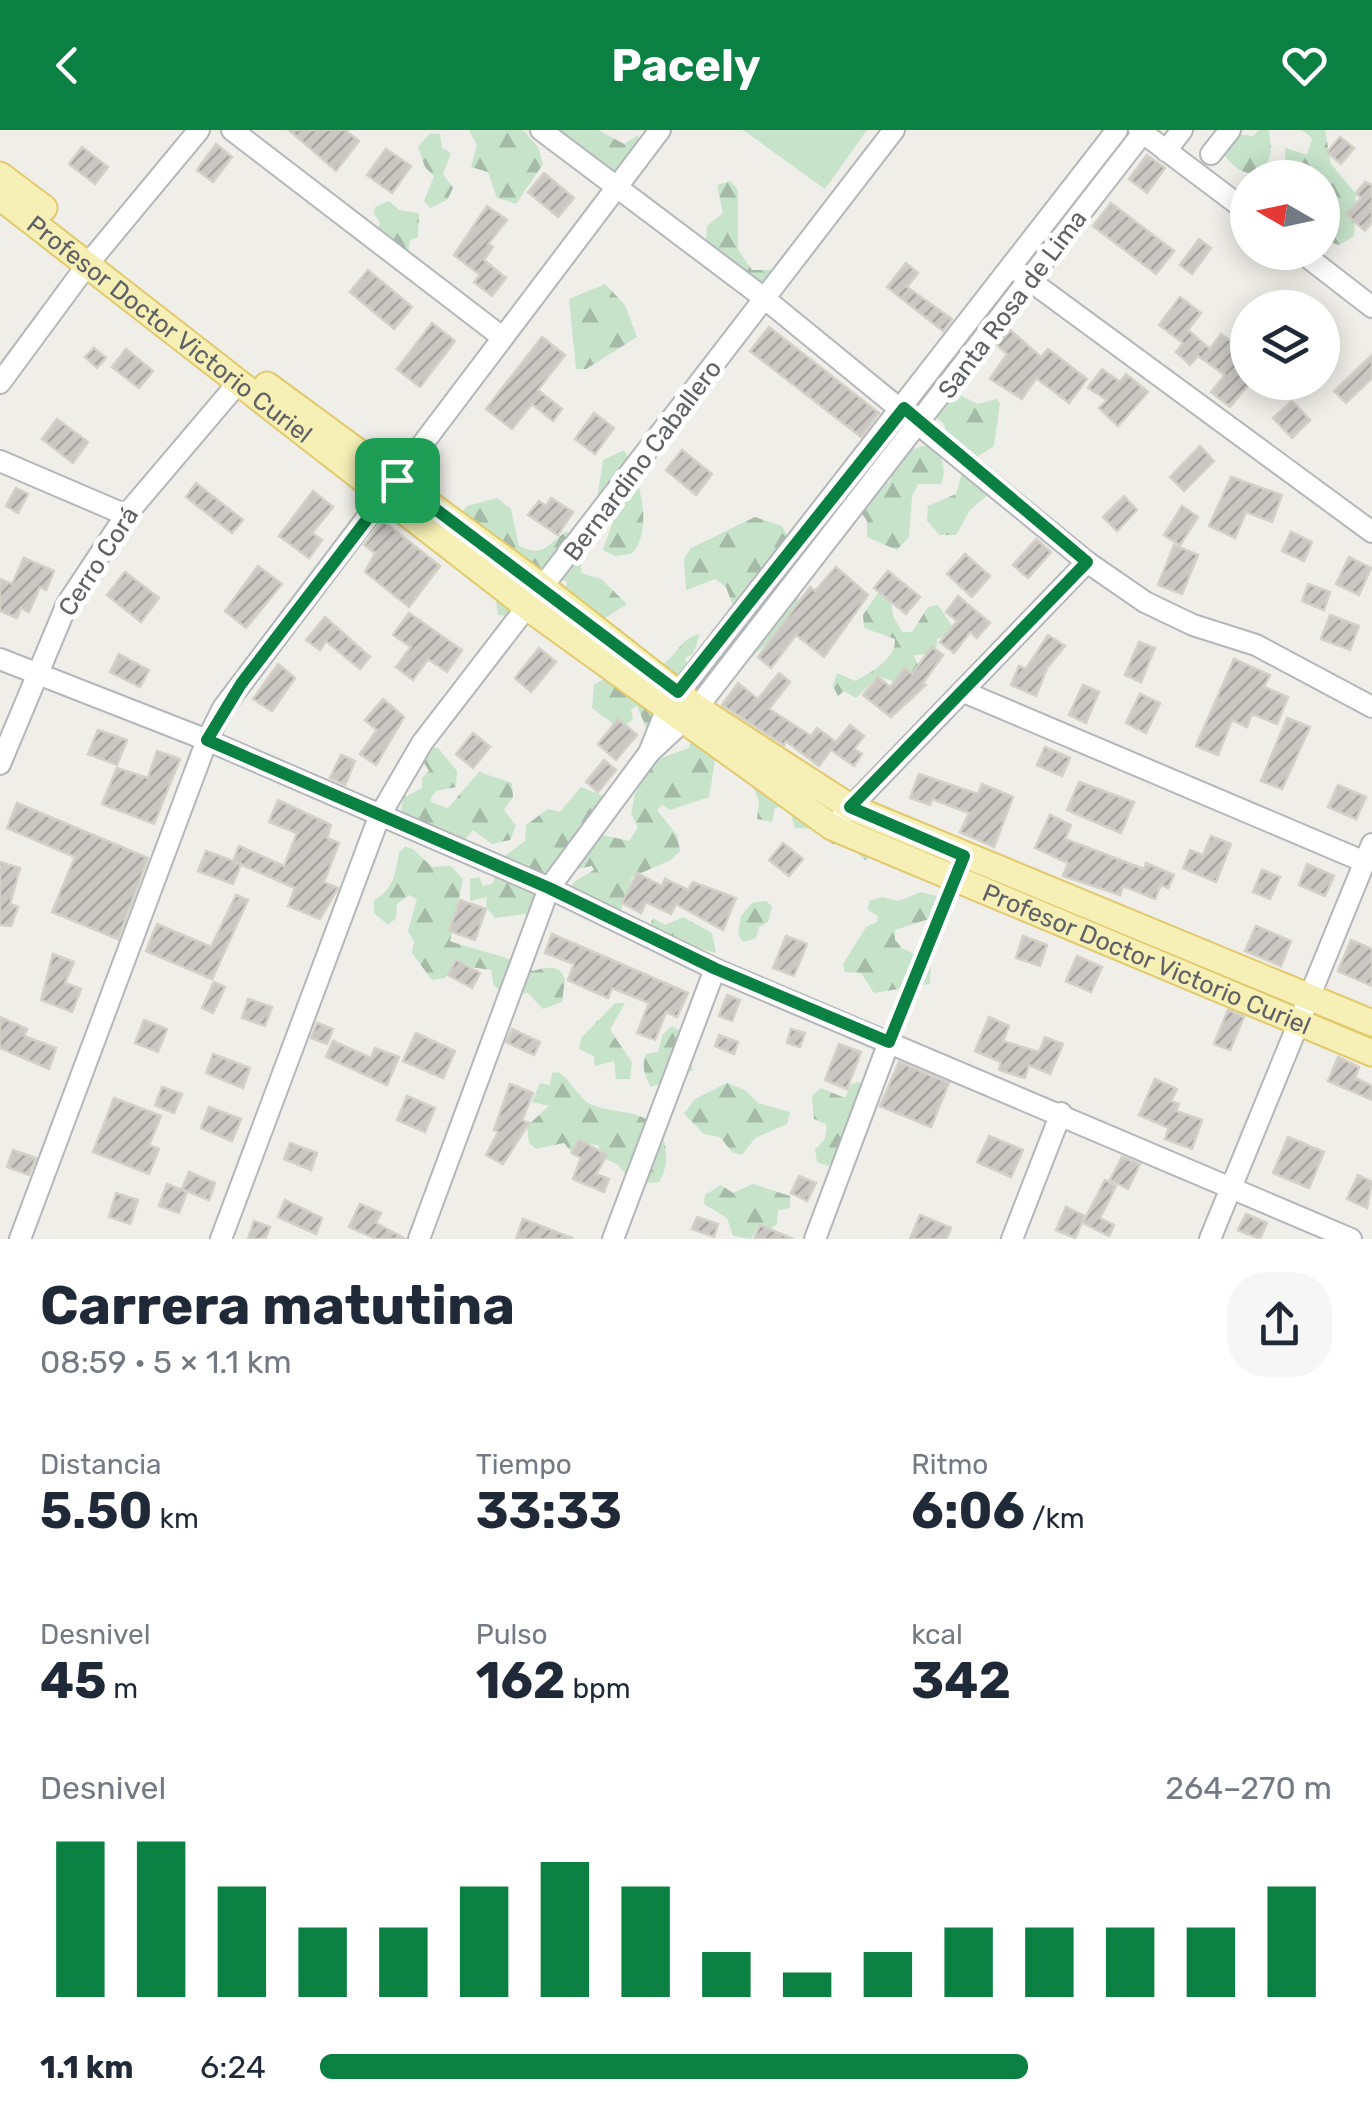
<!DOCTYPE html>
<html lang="es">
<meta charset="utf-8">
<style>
:root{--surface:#fff;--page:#f6f6f7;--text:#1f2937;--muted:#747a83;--accent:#0b8043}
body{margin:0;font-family:Rubik,sans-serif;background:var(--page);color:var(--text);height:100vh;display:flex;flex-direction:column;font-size:38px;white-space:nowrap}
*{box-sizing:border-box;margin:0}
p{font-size:32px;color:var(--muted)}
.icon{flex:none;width:55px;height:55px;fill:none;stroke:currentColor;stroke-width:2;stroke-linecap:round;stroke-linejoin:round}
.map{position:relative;height:1109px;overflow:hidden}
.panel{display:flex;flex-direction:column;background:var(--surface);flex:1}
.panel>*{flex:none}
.needle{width:65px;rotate:279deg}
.controls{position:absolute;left:1230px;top:30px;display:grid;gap:20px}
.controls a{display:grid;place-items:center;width:110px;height:110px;border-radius:50%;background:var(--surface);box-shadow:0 5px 25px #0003;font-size:50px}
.pin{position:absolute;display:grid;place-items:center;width:85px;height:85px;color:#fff;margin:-42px;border-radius:20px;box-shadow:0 5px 15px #0006}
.round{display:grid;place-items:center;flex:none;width:105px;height:105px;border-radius:40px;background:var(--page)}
.headline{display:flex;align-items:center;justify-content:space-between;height:170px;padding:0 40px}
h1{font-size:55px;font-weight:700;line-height:75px}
.metrics{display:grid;grid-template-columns:repeat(3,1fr);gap:15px;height:170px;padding:10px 40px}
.metrics div{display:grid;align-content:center}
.metrics b{font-size:50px;font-weight:700}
.metrics small{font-size:28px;font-weight:400}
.metrics p{font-size:28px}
.chart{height:280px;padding:20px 40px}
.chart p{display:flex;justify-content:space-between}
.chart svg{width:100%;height:180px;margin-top:10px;stroke:var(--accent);stroke-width:6}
ul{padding:0 40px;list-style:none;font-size:32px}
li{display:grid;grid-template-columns:160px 120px 1fr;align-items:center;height:75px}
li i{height:25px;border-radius:12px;background:var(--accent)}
header{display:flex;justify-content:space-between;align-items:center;height:130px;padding:0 40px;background:var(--accent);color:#fff;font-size:45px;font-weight:700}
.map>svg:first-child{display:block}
.grass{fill:#c7e3ca}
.forest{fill:url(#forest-firs)}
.building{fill:url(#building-hatch);stroke:#d3d0c7;stroke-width:2.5}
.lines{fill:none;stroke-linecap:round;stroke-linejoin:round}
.minor-casing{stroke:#b4b6ba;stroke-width:24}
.major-casing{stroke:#e1ca6e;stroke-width:29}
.path{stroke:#a0c2ac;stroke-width:2.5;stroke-dasharray:10 5;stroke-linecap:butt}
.minor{stroke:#fff;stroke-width:20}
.major{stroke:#f6f0b6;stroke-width:25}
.route-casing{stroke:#fff;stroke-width:20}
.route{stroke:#0b8043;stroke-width:12}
.labels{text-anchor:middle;stroke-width:10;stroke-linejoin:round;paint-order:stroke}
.street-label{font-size:25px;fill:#5f6166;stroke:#fff}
</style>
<header><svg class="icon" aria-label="back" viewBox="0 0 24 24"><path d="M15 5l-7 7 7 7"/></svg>Pacely<svg class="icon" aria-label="heart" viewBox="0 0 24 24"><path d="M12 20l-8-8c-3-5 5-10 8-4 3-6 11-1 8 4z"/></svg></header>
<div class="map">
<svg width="1372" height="1109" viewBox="0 0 1372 1109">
<defs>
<pattern id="forest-firs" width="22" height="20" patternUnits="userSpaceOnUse" patternTransform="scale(2.5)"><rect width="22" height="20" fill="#c7e3ca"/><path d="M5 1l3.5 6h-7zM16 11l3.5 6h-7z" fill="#a5bba8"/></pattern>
<pattern id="building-hatch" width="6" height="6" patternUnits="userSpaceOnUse" patternTransform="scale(2.5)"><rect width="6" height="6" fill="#cbc8c4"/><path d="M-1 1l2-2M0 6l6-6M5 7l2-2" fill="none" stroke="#a8a6a3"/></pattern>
</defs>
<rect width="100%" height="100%" fill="#efeee8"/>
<path class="grass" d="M743,0H867L825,59Z"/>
<g class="forest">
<path d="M469,0H523L538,17L543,34L516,74L497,68L488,42L471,37L477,15Z"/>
<path d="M535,0H598L624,14L638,5L640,16L619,47Z"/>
<path d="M1259,0H1269L1271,21L1266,38L1276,44L1295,43L1297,36L1285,29V18L1307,25L1312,8L1302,0H1325L1331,34L1356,64L1354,106L1339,115L1324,110L1334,95L1328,78L1331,65L1323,62L1322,48C1284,47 1230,57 1219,11L1236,4L1253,6Z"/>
<path d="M430,3L440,4L442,18L451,23L443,44L453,58L447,70L430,78L424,71L434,46L425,37L418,17Z"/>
<path d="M730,51L738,60V120L752,140H774L768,152L714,142L704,133L707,96L723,83L717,55Z"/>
<path d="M389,71L399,80L419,83L418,107L410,110L408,124L376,105L380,92L374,84L375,77Z"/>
<path d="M605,154L625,175L637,207L586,239H576L569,169Z"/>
<path d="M956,263L978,274L997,269L1000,273L994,316L975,328L946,306L944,294L934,285L938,270Z"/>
<path d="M931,315C943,325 947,340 941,354H918L912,366L909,407L897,420L867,407V391L860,381L879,350L889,353C900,328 901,319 931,315Z"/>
<path d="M624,320C639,346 655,400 631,424L615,426L603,420L613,391L598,363L603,330Z"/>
<path d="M969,345L990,363L970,380L956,405H939L927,390L928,376L956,364L961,346Z"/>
<path d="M497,368L511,379L519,416C543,429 548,413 567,401L582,425L581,443L601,449L627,474L602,490L565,460L567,452L555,446L516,487L498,485L494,455L454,393L467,376Z"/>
<path d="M755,387L782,396L806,440L793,489L752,527L726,457L715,449L686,460L684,429L691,418Z"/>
<path d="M879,461L891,469L893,486L902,502H912L928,477L938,475L952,496V503L937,509L936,524L913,525L922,542L895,552L878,546L856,568L844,561L838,566L833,556L837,543L855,551C873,542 896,528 895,509L864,498L863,485Z"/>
<path d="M700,504L693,524L685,528L688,536L703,542L712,554L648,602L637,576L631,579L633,589L620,599L592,578L594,555C615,541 633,545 656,538C675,532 678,508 700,504Z"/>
<path d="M706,589L724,595L741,646L725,632L715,631L709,667L670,680L662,675L657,680L677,705L680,721L671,730L632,747L619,785L602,786L570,760L574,752L594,740L592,736L566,741L561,732L549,745L531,783L495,788L486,777L487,767L470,771V749L479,747L483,756L492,754L506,725L525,711L526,695L548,679L560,682L581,657L606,667L603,705L629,711L638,697L631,684L635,664L653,631L689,618L696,593Z"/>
<path d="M426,617L438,618L457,641L456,657L436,661L431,668V672L448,678L479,642L512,653L513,667L504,680L516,696L510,710L492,714L473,700L461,714L400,690L403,668L422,658V648L429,641L423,631Z"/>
<path d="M753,655L902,708L906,714L865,730L847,713L832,714L816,699L795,698L791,685L780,677L775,678L772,692L757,689L759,672Z"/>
<path d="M405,717L413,719L432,737L451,736L463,749L450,811C479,822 510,825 533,841C545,838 559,833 565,849L562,872L543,879L528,863L507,866L494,856L491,840L457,835L445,848L432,850L412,823L414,812L408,801L417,769L409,765L397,774L396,788L388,795L374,783V770C393,761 396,742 399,722Z"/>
<path d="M921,762L937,766L938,786L895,800V810L902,818L931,832L930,854L874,863L861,843L845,842L843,834L866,797L877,792L878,786L868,780L869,771L882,767L898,771Z"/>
<path d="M766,771L772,776L768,792L759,797L756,808L743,812L738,804L741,786L752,773Z"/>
<path d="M683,787L712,803L716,823L698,818L691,821L648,800L653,788L665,795Z"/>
<path d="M615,873H625L610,900L632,932L630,949H616L614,931L595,936L594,926L579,919L581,908Z"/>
<path d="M672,896L682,902L693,940L651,957C645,946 641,938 646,924L658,922L663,904Z"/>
<path d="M558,942C571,949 579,970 592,975C608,981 624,981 637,985C666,995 674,1028 659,1052L634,1054L617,1034L605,1029L598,1015L586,1014L572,1023L564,1013L536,1019L529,1013L527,996L549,976L532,972L540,953L550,955L552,943Z"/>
<path d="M859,952L864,957L836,1031L828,1036L817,1032L815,1019C824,1012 828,1006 826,994L814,989L812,966L821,958L845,968L851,954Z"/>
<path d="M727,953L745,960L758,973L790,982L787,994L755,1008L742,1025L732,1022L720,1007L704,1004L684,984L695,969Z"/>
<path d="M753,1054L790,1066V1078L778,1080L777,1094L771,1098L758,1096L751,1109L733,1106L727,1088L704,1074L705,1065L721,1055L733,1063Z"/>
</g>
<g class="building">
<path d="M289,0H345L359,11L336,41Z"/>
<path d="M1340,7L1354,18L1341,34L1327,22Z"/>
<path d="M216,14L232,27L213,52L197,40Z"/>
<path d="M82,17L108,37L95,54L69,34Z"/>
<path d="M386,19L411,36L392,63L367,45Z"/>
<path d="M1147,25L1165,38L1147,63L1129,49Z"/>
<path d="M544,43L574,68L558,87L528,62Z"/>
<path d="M1365,52L1372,55V92L1365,101L1346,84L1361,68L1356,63Z"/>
<path d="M1111,73L1174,121L1156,144L1093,96Z"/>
<path d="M487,76L507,90L488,114L493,117L484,130L506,148L492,166L474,152L480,145L454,125Z"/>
<path d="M1199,109L1211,118L1192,144L1180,135Z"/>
<path d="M906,133L918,143L907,157L952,189L943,201L887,157Z"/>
<path d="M368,140L412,177L394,199L350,162Z"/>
<path d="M1180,167L1201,183L1188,200L1210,219L1221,204L1248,223V255L1230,277L1211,262L1225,245L1198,226L1190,235L1176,222L1183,213L1159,195Z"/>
<path d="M432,193L455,211L420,257L397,239Z"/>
<path d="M769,197L879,283L861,307L750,221Z"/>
<path d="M1010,200L1041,227L1048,219L1087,249L1069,273L1036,248L1022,269L990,249L1007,224L997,215Z"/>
<path d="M542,207L565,225L538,260L562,279L553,291L532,274L512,299L486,279Z"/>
<path d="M94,218L106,228L97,238L85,227Z"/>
<path d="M126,219L153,241L139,258L112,237Z"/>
<path d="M1372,225V248L1346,273L1334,261Z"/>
<path d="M1102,239L1120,252L1126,244L1148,262L1118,296L1099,278L1107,270L1088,258Z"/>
<path d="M1292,271L1310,290L1292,308L1273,288Z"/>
<path d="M594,283L614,298L595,324L575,309Z"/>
<path d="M57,289L88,312L73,333L42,309Z"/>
<path d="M1200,316L1214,331L1184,361L1170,347Z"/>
<path d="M682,320L712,344L696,365L666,340Z"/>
<path d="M1231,347L1282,365L1272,392L1246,382L1235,408L1209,396Z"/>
<path d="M196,353L243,390L232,403L186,367Z"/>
<path d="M16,358L28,364L18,383L6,376Z"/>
<path d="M313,361L333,377L312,403L322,410L309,428L279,406Z"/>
<path d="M1124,366L1137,380L1117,401L1103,387Z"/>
<path d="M551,368L573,382L558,405L528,385L539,371L546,376Z"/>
<path d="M1182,376L1198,387L1180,415L1164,405Z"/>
<path d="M383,391L440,436L409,477L365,442L375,423L364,415Z"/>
<path d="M1291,402L1312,412L1304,431L1282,421Z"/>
<path d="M1036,409L1051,422L1028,448L1013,435Z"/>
<path d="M1174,415L1198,425L1182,464L1158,455Z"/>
<path d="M965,424L990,446L972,467L947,444Z"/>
<path d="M1349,427L1371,438L1359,465L1336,454Z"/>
<path d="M24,428L54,441L46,460L40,457L29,482L21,478L17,488L0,481V449L12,454Z"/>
<path d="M258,436L282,454L246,498L225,481Z"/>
<path d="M836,437L868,465L824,527L796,505L771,538L758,527L810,457L815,461Z"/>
<path d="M888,441L920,467L906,484L874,458Z"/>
<path d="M125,442L159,468L141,492L107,465Z"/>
<path d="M1308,454L1330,462L1324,480L1302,471Z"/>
<path d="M958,466L990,493L977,508L970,502L954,523L940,512L957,491L946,482Z"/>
<path d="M409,483L462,520L447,542L428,529L413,550L396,537L411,517L393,505Z"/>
<path d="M1330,485L1359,496L1350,520L1321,509Z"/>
<path d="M325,487L370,527L360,539L326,511L320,520L306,510Z"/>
<path d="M1048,505L1065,516L1047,538L1036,566L1011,555L1019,536L1026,539Z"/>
<path d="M1139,512L1155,518L1141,552L1125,545Z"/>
<path d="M932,517L943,525L923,553L926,555L891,587L863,565L878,547L890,557L905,538L912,544Z"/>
<path d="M539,518L556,532L531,562L515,548Z"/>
<path d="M119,524L149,540L140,557L110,542Z"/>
<path d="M1234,529L1270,545L1264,557L1288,567L1277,594L1252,584L1247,597L1232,590L1218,625L1196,616Z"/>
<path d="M278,534L295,548L272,581L253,569Z"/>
<path d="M779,543L790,552L769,579L811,606L817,598L836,612L850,595L864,606L854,619L862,624L854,636L831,620L819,636L786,611L784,615L722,575L738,553L758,569Z"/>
<path d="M1083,555L1099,562L1086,593L1069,585Z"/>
<path d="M1140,564L1160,573L1146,603L1126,593Z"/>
<path d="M383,569L404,587L376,635L360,624L377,600L365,590Z"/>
<path d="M1287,588L1310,597L1282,659L1261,651Z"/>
<path d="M618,589L637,605L616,630L598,614Z"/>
<path d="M98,600L127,610L117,635L88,624Z"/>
<path d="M473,603L490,617L473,638L456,624Z"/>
<path d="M1045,617L1070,628L1062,646L1037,635Z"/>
<path d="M157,621L180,629L154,694L102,674L117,638L148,648Z"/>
<path d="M341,625L355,631L345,655L330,648Z"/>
<path d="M604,630L616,640L598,662L586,652Z"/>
<path d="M919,644L978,664L982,654L1013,667L994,717L960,702L969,683L932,669L930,675L910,668Z"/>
<path d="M1079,652L1134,672L1121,703L1067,680Z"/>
<path d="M1338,655L1366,667L1356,689L1328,677Z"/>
<path d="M278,670L331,695L327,708L339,713L324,752L338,758L320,789L288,776L295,758L233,731L239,716L284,736L297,703L269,692Z"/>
<path d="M17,673L148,728L118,809L52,782L75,727L7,698Z"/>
<path d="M1050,685L1071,695L1065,709L1144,739L1146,733L1174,745L1168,758L1161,755L1155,769L1123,756L1120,765L1063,746L1068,733L1035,718Z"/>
<path d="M1211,706L1231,714L1216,752L1183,738L1190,720L1203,725Z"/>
<path d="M783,713L803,729L789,746L769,730Z"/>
<path d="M206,721L241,734L233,754L198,741Z"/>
<path d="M0,732L20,738L10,774L18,777L11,796L0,795Z"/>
<path d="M1307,734L1334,746L1325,766L1299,755Z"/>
<path d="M1262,740L1280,747L1270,769L1253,762Z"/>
<path d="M637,743L662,756L665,749L688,760L693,752L736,768L723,800L676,774L671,784L646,772L641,783L622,773Z"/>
<path d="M236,765L248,770L212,849L146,821L157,794L211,817Z"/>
<path d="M460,770L486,779L475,810L449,801Z"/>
<path d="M1256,796L1291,811L1281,836L1245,821Z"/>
<path d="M552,804L688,863L677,887L666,882L655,910L637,903L649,873L612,858L608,868L568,850L574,834L545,823Z"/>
<path d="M786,806L807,814L794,846L773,838Z"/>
<path d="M1023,806L1047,815L1040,836L1016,828Z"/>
<path d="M1351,810L1372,819V856L1338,841Z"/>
<path d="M53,824L74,832L65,853L81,859L72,882L41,870Z"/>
<path d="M1077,826L1102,837L1091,862L1066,851Z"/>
<path d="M456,830L480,843L472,858L448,845Z"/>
<path d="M214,852L225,857L213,883L202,878Z"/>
<path d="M727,865L740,870L732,891L719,886Z"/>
<path d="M248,869L272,877L265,896L242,888Z"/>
<path d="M1228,880L1244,887L1230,920L1214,914Z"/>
<path d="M0,887L27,899L24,906L56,918L49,939L0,918Z"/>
<path d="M989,887L1009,896L1003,911L1039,922L1045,907L1063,914L1050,944L1029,935L1025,948L999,940L1001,932L975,921Z"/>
<path d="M144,890L167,899L158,922L135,913Z"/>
<path d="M317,893L333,899L327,914L311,908Z"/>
<path d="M512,899L540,912L534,925L506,912Z"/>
<path d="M791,899L805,903L800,917L787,913Z"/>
<path d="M416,903L455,921L443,948L403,931Z"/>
<path d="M719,905L738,912L734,924L715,916Z"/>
<path d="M333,911L371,928L375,918L399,927L387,955L326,927Z"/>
<path d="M839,914L861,922L847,959L825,950Z"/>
<path d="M213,924L250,938L243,958L206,943Z"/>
<path d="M1338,927L1359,937L1355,948L1372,956V970L1328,951Z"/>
<path d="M899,932L949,953L931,997L880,976Z"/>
<path d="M1155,949L1177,959L1171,971L1179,974L1176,981L1202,990L1192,1019L1165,1009L1169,998L1139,985Z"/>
<path d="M510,954L533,963L522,990L529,993L503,1034L486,1025L498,1002L494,1000Z"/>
<path d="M162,957L182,964L174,983L155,975Z"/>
<path d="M407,966L435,978L425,1002L397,990Z"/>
<path d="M114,968L161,986L149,1015L159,1019L149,1044L93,1022Z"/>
<path d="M209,977L241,989L232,1011L201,998Z"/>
<path d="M989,1006L1023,1020L1011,1047L977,1032Z"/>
<path d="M1288,1007L1324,1022L1309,1058L1273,1043Z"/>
<path d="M579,1010L607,1025L596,1044L609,1049L604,1062L573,1049L581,1028L572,1023Z"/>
<path d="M290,1013L317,1023L311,1040L284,1029Z"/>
<path d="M13,1020L36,1028L29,1045L7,1037Z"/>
<path d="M1122,1027L1140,1034L1128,1059L1110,1050Z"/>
<path d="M189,1042L215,1053L209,1070L182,1059Z"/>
<path d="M1358,1045L1372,1052L1367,1078L1347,1069Z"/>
<path d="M799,1046L816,1053L807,1071L791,1063Z"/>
<path d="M1105,1050L1116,1056L1100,1088L1114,1095L1109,1106L1083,1093Z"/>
<path d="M167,1054L187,1062L179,1083L159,1076Z"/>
<path d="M116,1063L138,1070L130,1094L109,1087Z"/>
<path d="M285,1070L322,1088L316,1104L278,1087Z"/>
<path d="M360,1074L381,1083L376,1093L406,1109H376L349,1097Z"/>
<path d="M1066,1077L1085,1086L1075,1108L1056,1100Z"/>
<path d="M1246,1084L1267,1093L1260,1109L1238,1100Z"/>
<path d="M920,1085L951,1098L946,1109H910Z"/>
<path d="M697,1087L718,1094L714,1107L692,1099Z"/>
<path d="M523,1089L572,1108L571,1109H516Z"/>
<path d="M254,1091L270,1097L265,1109H248Z"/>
<path d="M760,1095L793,1109H754Z"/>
</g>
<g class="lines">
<g class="minor-casing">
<g id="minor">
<path d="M232,0L502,207"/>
<path d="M541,0L764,168L1087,432L1145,472L1193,495L1256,515L1372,577"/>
<path d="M1139,0L1248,82"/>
<path d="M1166,21L1182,0"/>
<path d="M1211,24L1230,0"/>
<path d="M1301,122L1372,177"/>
<path d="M1021,144L1372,402"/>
<path d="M0,253L87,135L199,0"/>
<path d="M0,331L126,385"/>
<path d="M0,529L207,610L549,758L715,839L1351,1109"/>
<path d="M964,562L1365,732"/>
<path d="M650,622L697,578L1145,0"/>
<path d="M0,634L67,474L126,385L238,253"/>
<path d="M842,686L1087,432"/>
<path d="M20,1109L207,610L223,578L660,0"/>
<path d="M221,1109L379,687L422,613L894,0"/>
<path d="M419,1109L549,758L649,623L667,578L1117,0"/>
<path d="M613,1109L715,839"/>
<path d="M815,1109L889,912"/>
<path d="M1012,1109L1061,983"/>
<path d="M1210,1109L1372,714"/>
</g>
</g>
<g class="major-casing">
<g id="major">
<path d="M0,45L44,78"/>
<path id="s1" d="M0,67L530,479L832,697L1372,923"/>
<path d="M267,255L545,459L697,578L850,677L1372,893"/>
</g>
</g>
<path class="path" d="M895,896L946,769"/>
<use href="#minor" class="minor"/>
<use href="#major" class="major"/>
</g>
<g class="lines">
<g class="route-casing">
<path id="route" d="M904,278L1087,432L850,677L964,726L889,912L716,839L549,758L207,610L241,554L397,350L678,562Z"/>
</g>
<use href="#route" class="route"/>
</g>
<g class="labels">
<g class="street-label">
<text transform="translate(1012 174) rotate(-53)" y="9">Santa Rosa de Lima</text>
<text dy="9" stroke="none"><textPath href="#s1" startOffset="215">Profesor Doctor Victorio Curiel</textPath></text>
<text transform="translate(642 330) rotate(-53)" y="9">Bernardino Caballero</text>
<text transform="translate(98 431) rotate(-57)" y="9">Cerro Corá</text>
<text dy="9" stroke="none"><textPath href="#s1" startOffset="1385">Profesor Doctor Victorio Curiel</textPath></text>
</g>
</g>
</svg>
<div class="controls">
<a><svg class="needle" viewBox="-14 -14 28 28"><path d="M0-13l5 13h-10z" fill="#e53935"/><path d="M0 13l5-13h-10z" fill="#747a83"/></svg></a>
<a><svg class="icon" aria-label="layers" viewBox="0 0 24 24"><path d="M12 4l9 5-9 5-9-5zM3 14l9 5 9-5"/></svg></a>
</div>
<div class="pin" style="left:397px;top:350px;background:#1e9e55"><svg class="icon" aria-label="arrive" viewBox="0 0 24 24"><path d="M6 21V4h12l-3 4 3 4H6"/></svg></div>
</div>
<section class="panel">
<div class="headline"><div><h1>Carrera matutina</h1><p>08:59 · 5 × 1.1 km</p></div><a class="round"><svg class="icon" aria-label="share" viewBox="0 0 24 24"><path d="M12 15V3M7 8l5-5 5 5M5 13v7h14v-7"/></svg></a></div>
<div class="metrics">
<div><p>Distancia</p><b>5.50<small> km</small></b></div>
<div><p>Tiempo</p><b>33:33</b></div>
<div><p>Ritmo</p><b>6:06<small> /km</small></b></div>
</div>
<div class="metrics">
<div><p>Desnivel</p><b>45<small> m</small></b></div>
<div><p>Pulso</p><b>162<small> bpm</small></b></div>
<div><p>kcal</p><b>342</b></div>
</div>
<div class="chart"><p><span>Desnivel</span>264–270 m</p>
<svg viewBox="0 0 160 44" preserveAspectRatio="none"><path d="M5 44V6M15 44V6M25 44V17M35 44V27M45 44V27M55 44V17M65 44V11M75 44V17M85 44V33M95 44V38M105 44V33M115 44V27M125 44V27M135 44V27M145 44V27M155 44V17"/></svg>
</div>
<ul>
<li><b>1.1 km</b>6:24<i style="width:70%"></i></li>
</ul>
</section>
